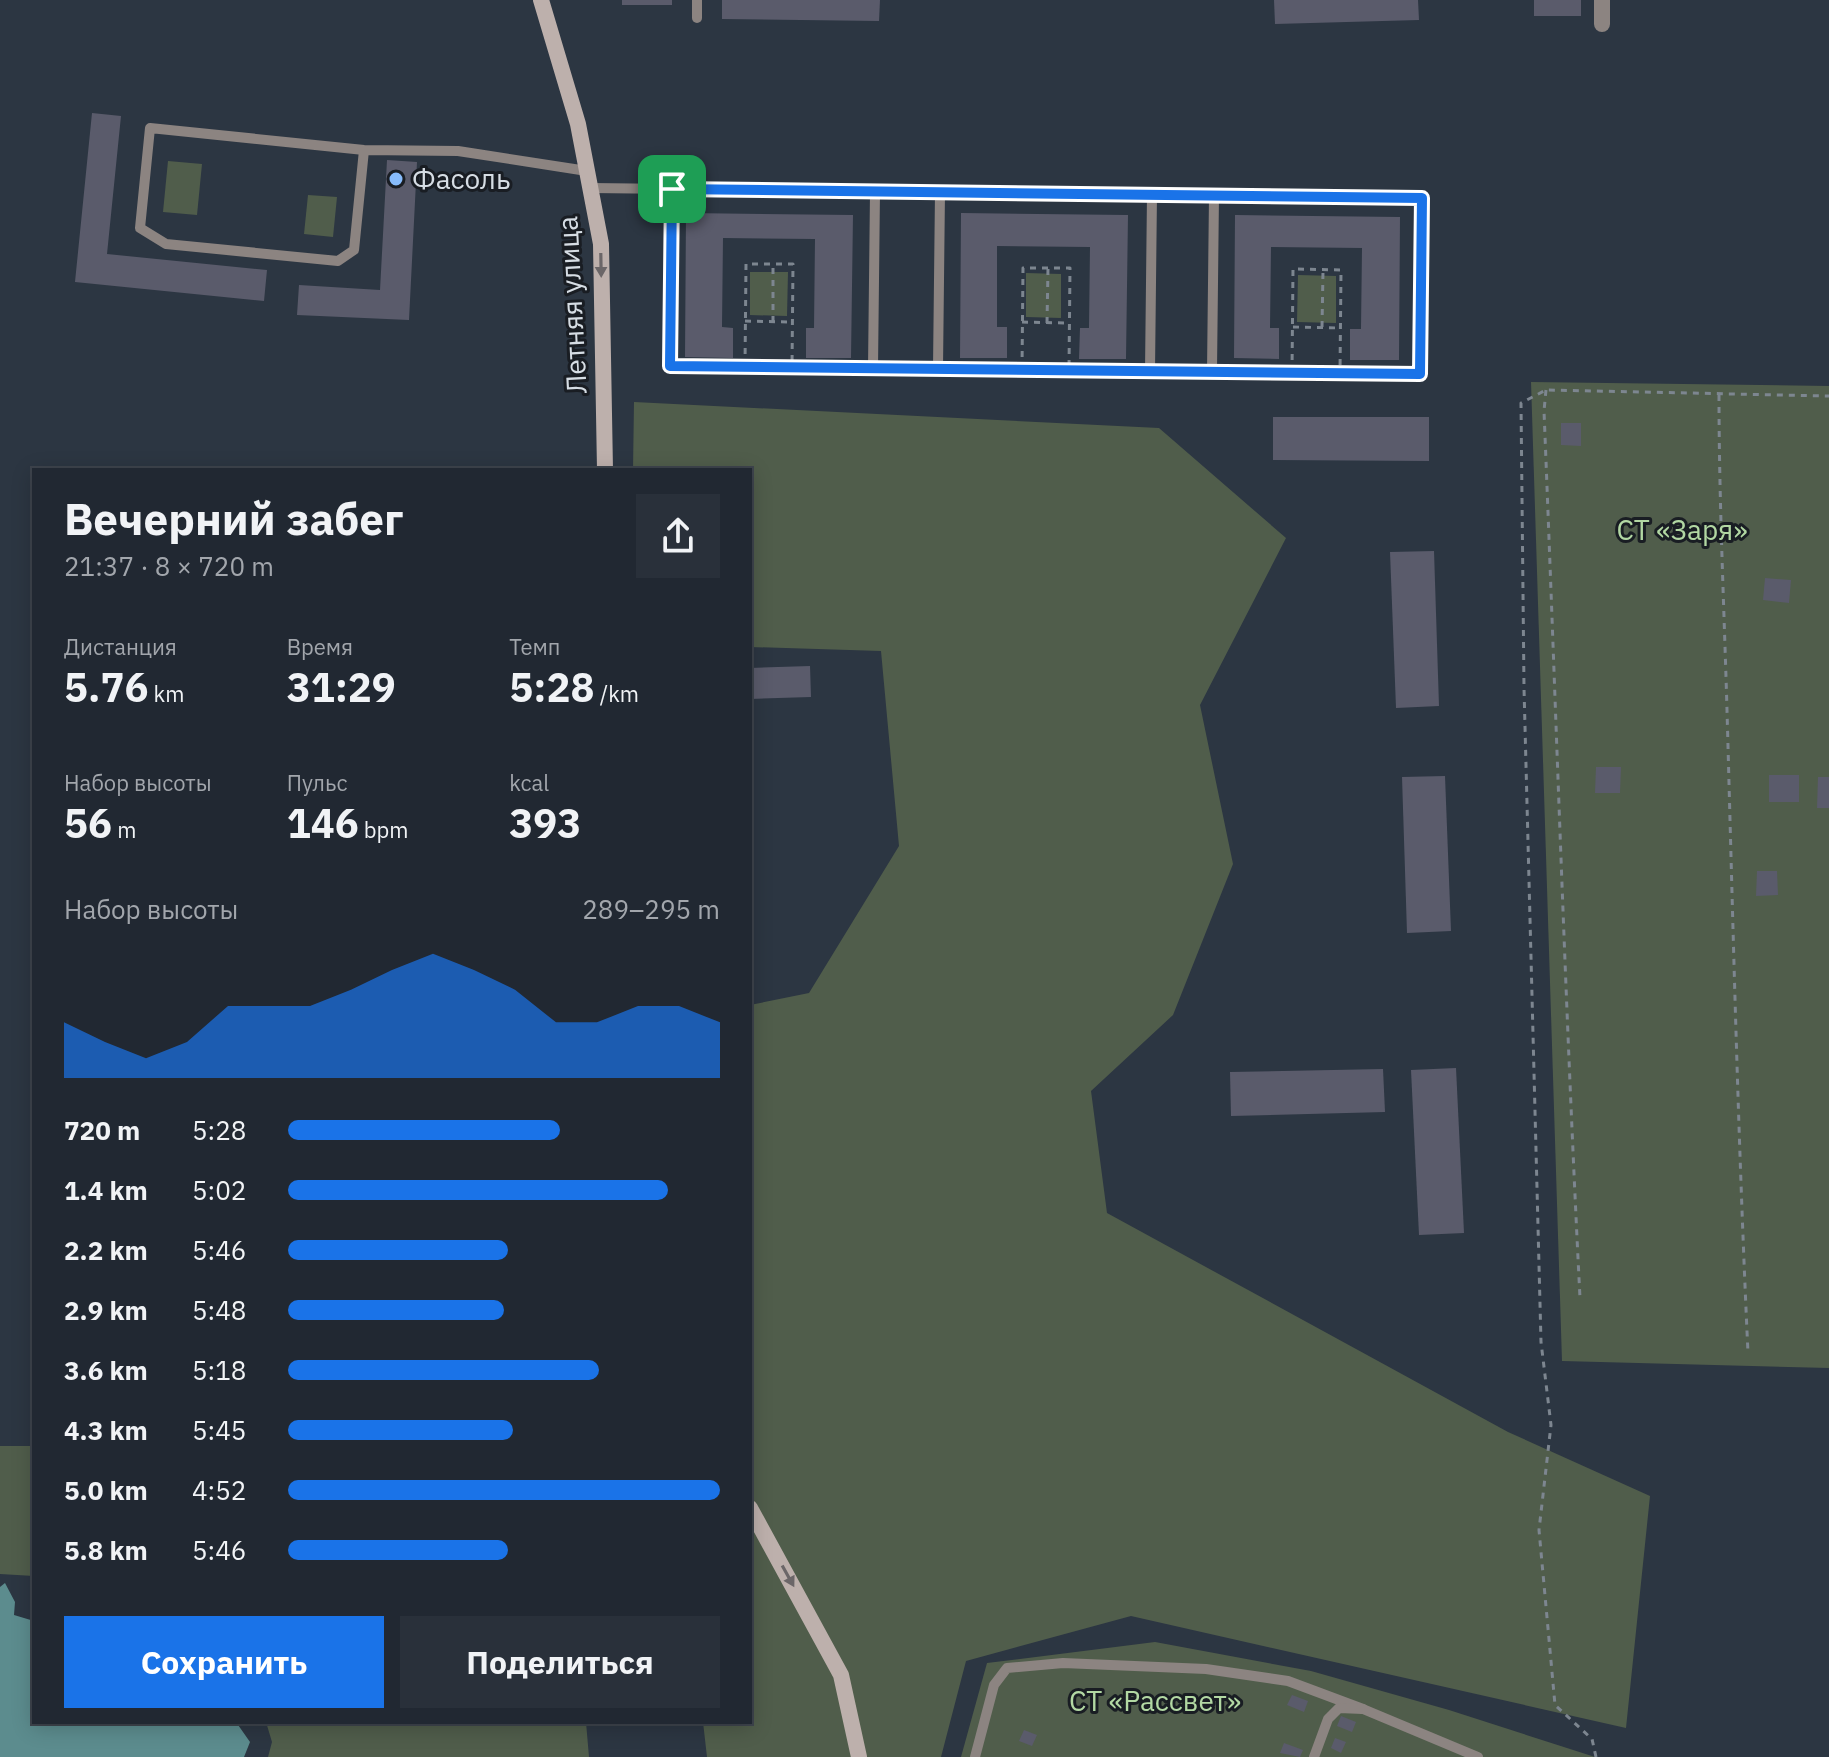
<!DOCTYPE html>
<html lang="ru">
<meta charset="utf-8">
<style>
:root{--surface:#212832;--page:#29303a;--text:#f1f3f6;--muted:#a2a6ac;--line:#3e444d;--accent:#1a73e8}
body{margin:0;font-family:"IBM Plex Sans",sans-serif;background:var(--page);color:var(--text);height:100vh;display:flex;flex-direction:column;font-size:30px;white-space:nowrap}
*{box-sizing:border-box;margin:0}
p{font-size:26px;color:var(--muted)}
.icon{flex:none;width:44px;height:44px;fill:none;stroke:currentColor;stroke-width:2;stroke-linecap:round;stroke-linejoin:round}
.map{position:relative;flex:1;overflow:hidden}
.sheet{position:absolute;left:32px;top:468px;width:720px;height:1256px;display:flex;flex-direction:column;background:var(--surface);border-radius:0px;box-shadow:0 4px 20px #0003,0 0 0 2px var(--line)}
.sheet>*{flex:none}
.pin{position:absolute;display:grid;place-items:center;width:68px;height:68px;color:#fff;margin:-34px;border-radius:16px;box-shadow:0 4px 12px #0006}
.round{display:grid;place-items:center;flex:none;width:84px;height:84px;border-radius:0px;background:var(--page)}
.overview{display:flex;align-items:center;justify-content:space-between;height:136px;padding:0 32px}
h1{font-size:44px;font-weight:800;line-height:60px}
.metrics{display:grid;grid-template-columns:repeat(3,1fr);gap:12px;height:136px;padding:8px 32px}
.metrics div{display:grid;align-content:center}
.metrics b{font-size:40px;font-weight:800}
.metrics small{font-size:22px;font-weight:400}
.metrics p{font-size:22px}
.chart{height:224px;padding:16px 32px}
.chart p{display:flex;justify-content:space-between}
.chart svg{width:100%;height:144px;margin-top:8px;fill:var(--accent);opacity:.7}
.cta{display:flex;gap:16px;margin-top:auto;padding:16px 32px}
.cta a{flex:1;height:92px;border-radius:0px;background:var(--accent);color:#fff;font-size:32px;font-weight:800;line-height:92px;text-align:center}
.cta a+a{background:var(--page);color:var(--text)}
ul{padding:0 32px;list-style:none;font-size:26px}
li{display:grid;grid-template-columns:128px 96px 1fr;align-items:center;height:60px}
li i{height:20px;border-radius:10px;background:var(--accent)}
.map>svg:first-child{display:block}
.green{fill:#505d4b}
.water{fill:#5c8c8e}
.building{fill:#5a5b6b}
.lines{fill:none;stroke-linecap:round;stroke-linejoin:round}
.path{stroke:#7d8690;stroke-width:3;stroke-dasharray:6 6;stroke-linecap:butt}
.lane{stroke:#8c8481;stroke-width:10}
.street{stroke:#8c8481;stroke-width:16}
.secondary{stroke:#bdb0ac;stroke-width:16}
.oneway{fill:#6b6668}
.route-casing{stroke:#fff;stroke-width:16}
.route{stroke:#1a73e8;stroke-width:10}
.poi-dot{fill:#87bbfb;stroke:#191d23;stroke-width:3}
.labels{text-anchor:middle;stroke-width:6;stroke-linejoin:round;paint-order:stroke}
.poi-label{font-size:28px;fill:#d6dde4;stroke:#191d23;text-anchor:start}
.street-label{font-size:28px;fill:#d6dde4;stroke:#191d23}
.park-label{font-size:28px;fill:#b2d8a3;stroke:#191d23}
</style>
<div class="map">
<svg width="1829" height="1757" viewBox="0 0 1829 1757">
<rect width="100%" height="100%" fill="#2c3642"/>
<g class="green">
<path d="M168,161L202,164L197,215L163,212Z"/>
<path d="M308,195L337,197L333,237L304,234Z"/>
<path d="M750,272H788L787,316L750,315Z"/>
<path d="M1026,273L1061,274V318L1026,317Z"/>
<path d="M1298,275L1336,276V323L1297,322Z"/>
<path d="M1531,382L1829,386V1368L1562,1361Z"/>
<path d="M634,402L1159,428L1286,538L1200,705L1233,864L1173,1015L1091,1091L1107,1213L1508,1432L1650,1496L1626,1728L1131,1616L966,1661L941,1757H707L703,1722H750V1005L809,993L899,846L881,651L750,647V470H633Z"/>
<path d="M0,1446H34V1576L0,1574Z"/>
<path d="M1155,1642L1311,1671L1449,1710L1595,1757H961L987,1663Z"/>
<path d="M266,1722H586L589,1757H268L272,1742Z"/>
</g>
<path class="water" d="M5,1583L15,1602L14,1615L34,1621V1722H236L250,1742L244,1757H0V1587Z"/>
<g class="building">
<rect x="622" y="0" width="50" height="5"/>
<path d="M722,0H880L879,21L722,19Z"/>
<path d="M1274,0H1418L1419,20L1275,24Z"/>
<rect x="1534" y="0" width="47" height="16"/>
<path d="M92,113L121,116L107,254L267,270L264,301L75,282Z"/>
<path d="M387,160L417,162L409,320L297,315L299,285L380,290Z"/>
<path d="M686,213L853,215L851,358H806V328H814L815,239L723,238L722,327L733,328V358L685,357Z"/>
<path d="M961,213L1128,215L1126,359H1079L1080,328H1089L1090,247L997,246V327H1007V358H960Z"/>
<path d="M1235,215L1400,217L1399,360H1350V329H1361L1362,248L1271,247L1270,328H1279V359L1234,358Z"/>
<path d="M1273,417H1429V461L1273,460Z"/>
<path d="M1561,423H1581V446L1561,445Z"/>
<path d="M1434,551L1439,706L1396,708L1390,552Z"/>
<path d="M1765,578L1791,580L1789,603L1763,600Z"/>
<path d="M810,666L811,697L750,699V668Z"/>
<path d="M1596,767H1621L1620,793H1595Z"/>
<rect x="1769" y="775" width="30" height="27"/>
<path d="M1445,776L1451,931L1407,933L1402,777Z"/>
<path d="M1818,777H1829V808H1817Z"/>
<path d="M1757,871H1777L1778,895L1756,896Z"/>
<path d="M1456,1068L1464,1233L1419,1235L1411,1070Z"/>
<path d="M1383,1069L1385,1112L1231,1116L1230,1072Z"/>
<path d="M1292,1695L1308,1701L1304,1712L1287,1705Z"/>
<path d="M1341,1716L1356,1722L1352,1732L1337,1726Z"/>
<path d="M1024,1730L1037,1735L1032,1746L1019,1741Z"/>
<path d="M1335,1738L1346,1742L1341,1753L1331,1748Z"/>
<path d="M1284,1743L1303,1750L1300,1757L1280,1753Z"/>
</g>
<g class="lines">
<g class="path">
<path d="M745,321L792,322"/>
<path d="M773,322V264"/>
<path d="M1022,322L1069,323"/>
<path d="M1047,323L1048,268"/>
<path d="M1293,327L1341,328"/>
<path d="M1322,327L1323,271"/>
<path d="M684,366L860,367"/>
<path d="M745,366L746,264H793L792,366"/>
<path d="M888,368H924"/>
<path d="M952,369L1136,371"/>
<path d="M1022,369L1023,268H1070L1069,368"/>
<path d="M1164,371H1200"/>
<path d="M1224,371L1408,374"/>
<path d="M1292,372L1293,269L1341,270L1340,373"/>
<path d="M1546,390L1544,411C1556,707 1565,1003 1580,1298"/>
<path d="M1719,395C1719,500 1724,605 1727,710C1733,925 1738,1139 1748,1353"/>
<path d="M1596,1757L1592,1739L1555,1705L1539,1530L1551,1425L1541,1342L1524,688L1521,403L1546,390L1829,396"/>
</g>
<g class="lane">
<path d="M697,18V0"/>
<path d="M364,150L354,250L338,261L166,244L140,228L150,128L364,150L458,151L587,171"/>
<path d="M590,188L1422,198L1420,374"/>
<path d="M670,366L672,189"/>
<path d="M873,368L875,192"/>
<path d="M938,368L940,192"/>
<path d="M1150,371L1152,194"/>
<path d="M1212,371L1214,195"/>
<path d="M975,1757L994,1685L1007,1668L1063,1663L1206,1669L1288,1681L1363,1709"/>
<path d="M1314,1757L1328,1719L1339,1708L1363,1709L1478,1757"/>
</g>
<path class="street" d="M1602,0V24"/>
<g class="secondary">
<path d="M541,0L578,124L601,244L605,470"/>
<path d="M750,1508L841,1675L859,1757"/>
</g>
</g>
<defs><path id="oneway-solid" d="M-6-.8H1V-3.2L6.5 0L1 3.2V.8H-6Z" transform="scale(2)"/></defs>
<g class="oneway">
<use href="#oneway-solid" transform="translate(601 265) rotate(89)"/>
<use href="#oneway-solid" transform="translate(788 1576) rotate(61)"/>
</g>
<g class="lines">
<g class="route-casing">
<path id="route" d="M672,189L1422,198L1420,374L670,366Z"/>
</g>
<use href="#route" class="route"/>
</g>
<circle class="poi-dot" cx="396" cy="179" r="8"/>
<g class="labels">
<g class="poi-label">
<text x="412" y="189">Фасоль</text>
</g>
<g class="street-label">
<text transform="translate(572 305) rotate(-93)" y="10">Летняя улица</text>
</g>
<g class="park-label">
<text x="1682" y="540">СТ «Заря»</text>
<text x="1155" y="1711">СТ «Рассвет»</text>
</g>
</g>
</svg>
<div class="pin" style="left:672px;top:189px;background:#1e9e55"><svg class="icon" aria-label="arrive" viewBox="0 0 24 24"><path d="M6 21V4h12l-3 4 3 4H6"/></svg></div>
<section class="sheet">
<div class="overview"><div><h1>Вечерний забег</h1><p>21:37 · 8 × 720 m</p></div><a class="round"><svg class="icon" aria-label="share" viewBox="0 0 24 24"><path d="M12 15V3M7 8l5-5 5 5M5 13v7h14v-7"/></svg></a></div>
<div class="metrics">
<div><p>Дистанция</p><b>5.76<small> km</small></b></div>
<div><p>Время</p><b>31:29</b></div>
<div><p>Темп</p><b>5:28<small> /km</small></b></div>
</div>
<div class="metrics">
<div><p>Набор высоты</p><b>56<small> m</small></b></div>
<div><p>Пульс</p><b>146<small> bpm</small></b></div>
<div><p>kcal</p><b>393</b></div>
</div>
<div class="chart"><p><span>Набор высоты</span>289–295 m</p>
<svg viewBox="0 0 160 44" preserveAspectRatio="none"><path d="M0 44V27L10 33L20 38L30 33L40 22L50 22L60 22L70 17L80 11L90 6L100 11L110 17L120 27L130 27L140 22L150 22L160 27V44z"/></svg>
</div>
<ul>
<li><b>720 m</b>5:28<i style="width:63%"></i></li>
<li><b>1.4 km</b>5:02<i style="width:88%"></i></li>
<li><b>2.2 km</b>5:46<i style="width:51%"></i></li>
<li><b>2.9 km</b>5:48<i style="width:50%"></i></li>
<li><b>3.6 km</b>5:18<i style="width:72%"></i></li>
<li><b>4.3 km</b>5:45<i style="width:52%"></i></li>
<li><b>5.0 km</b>4:52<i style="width:100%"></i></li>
<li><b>5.8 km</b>5:46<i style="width:51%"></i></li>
</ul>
<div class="cta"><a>Сохранить</a><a>Поделиться</a></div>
</section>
</div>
